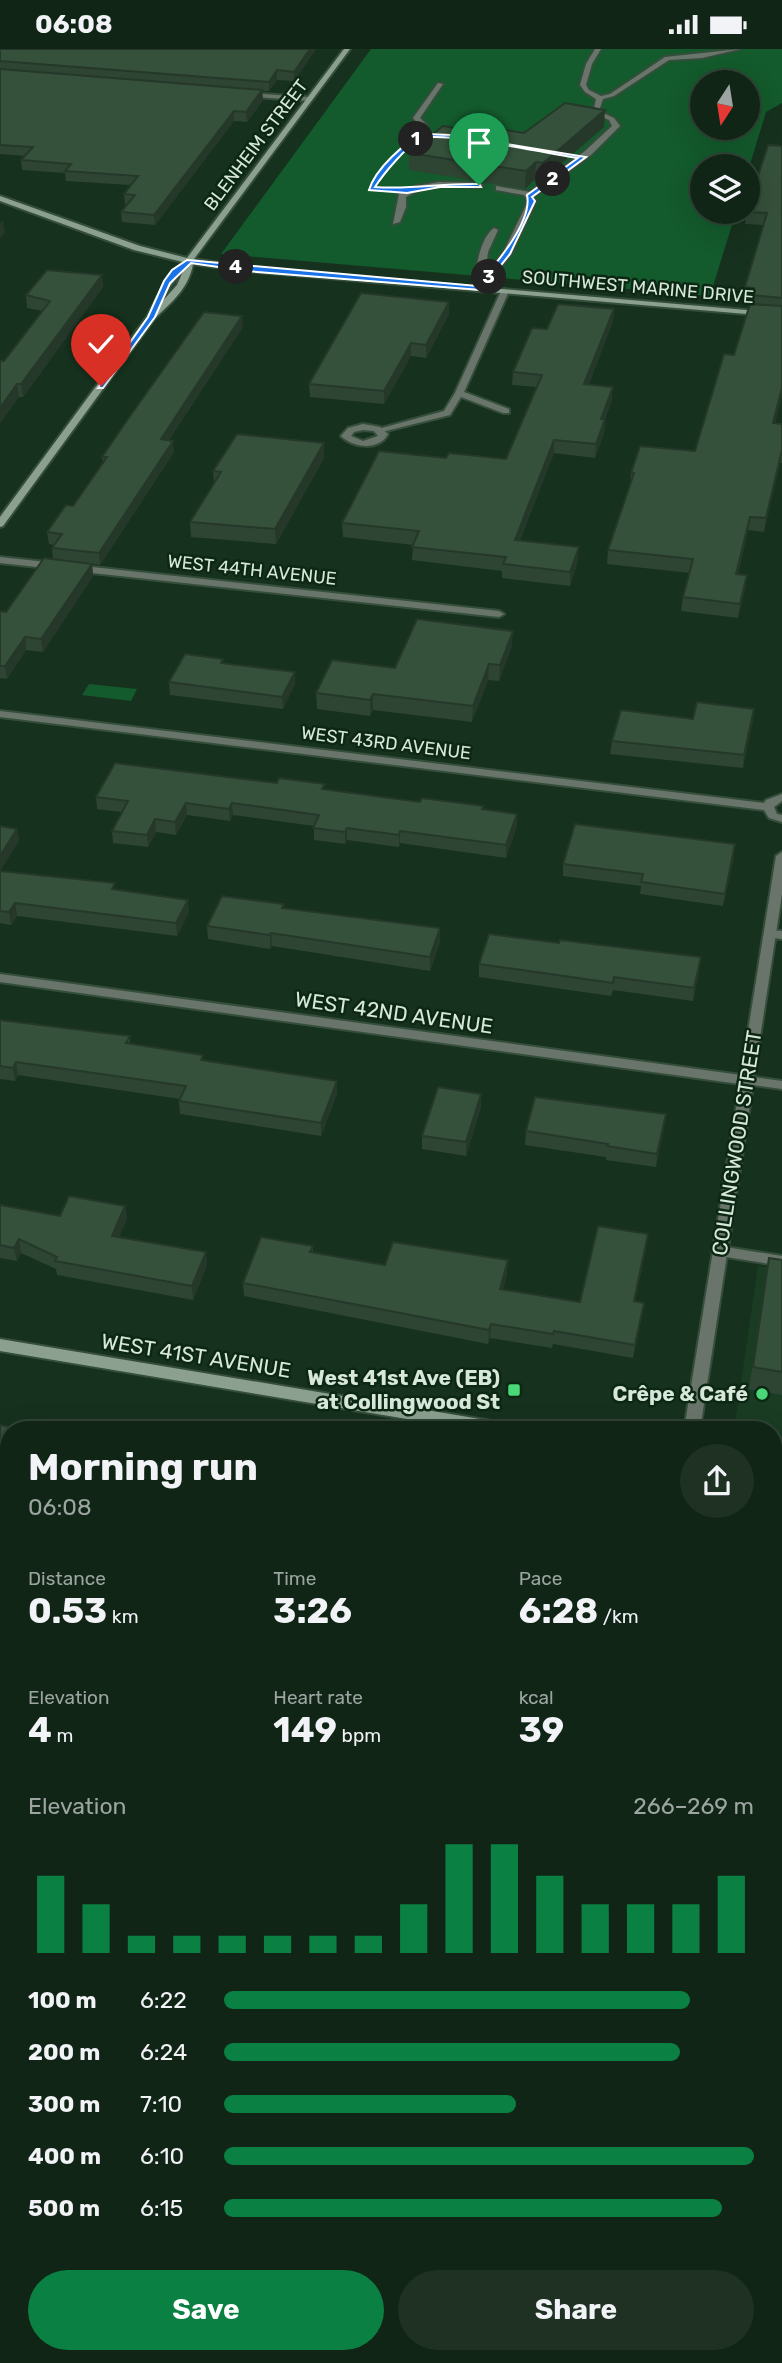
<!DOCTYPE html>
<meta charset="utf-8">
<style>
:root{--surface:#102516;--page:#1e3123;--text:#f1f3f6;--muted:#9ca5a1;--line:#304235;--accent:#0b8043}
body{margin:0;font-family:Rubik,sans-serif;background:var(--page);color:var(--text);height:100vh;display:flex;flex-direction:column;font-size:26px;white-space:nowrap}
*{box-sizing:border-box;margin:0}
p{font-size:23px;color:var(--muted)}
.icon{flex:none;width:38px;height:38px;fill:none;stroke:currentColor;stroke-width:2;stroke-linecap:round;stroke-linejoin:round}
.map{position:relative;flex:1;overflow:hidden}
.sheet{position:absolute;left:0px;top:1372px;width:782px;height:943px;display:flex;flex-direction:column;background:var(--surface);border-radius:28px 28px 0 0;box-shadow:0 7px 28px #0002,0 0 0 2px var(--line)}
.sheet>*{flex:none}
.needle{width:46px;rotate:192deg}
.controls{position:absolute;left:690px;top:21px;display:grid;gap:14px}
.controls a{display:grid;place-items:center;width:70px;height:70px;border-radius:50%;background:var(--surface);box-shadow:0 7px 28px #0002,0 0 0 2px var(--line);font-size:35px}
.pin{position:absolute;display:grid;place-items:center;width:60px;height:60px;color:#fff;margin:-72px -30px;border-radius:50% 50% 50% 0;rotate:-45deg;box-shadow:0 0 7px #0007}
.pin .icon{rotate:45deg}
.km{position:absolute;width:35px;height:35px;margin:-18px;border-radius:50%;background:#222;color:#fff;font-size:19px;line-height:35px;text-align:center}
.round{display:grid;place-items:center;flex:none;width:74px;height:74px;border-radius:37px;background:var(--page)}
.head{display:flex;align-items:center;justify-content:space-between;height:119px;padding:0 28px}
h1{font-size:38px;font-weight:700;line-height:52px}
.figures{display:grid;grid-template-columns:repeat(3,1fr);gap:10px;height:119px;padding:7px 28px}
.figures div{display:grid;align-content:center}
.figures b{font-size:35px;font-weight:700}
.figures small{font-size:19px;font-weight:400}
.figures p{font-size:19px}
.chart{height:196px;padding:14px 28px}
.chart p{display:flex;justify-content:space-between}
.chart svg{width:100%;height:126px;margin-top:7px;stroke:var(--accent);stroke-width:6}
.primary-button{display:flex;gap:14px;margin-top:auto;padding:14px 28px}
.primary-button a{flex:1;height:80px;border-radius:42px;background:var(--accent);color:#fff;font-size:28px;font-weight:700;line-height:80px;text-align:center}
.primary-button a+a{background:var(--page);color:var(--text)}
ul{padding:0 28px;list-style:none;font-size:23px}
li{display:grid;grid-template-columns:112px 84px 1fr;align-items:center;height:52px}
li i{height:18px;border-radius:9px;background:var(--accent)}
.status{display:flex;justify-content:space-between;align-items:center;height:49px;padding:0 35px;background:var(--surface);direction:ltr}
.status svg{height:19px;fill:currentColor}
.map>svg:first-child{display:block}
.built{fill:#1a3c23}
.green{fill:#135a2c;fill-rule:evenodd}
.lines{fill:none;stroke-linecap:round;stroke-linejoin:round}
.lane-casing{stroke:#354e3b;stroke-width:4}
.street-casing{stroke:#354e3b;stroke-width:4}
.secondary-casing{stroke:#354e3b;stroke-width:4}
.path-far1{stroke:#687e6d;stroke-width:2.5;stroke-dasharray:2 2.5;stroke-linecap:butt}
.path{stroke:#687e6d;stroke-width:6;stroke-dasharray:4.5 7;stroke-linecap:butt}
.lane{fill:#69756b;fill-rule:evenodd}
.street{fill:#69756b;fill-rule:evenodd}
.secondary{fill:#8ca090;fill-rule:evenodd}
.wall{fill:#2e4533}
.shaded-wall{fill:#253829}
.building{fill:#35503b;stroke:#253829;stroke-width:2}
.route{fill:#1a73e8;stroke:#fff;stroke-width:2}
.poi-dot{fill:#4ad778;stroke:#0c2713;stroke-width:2.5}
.labels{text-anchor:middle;stroke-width:5;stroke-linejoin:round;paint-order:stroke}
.far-street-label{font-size:18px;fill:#d7e7da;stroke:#0c2713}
.street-label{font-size:21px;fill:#d7e7da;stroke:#0c2713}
.poi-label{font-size:21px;font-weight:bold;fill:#d7e7da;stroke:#0c2713;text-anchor:end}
</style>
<div class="status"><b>06:08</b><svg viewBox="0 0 49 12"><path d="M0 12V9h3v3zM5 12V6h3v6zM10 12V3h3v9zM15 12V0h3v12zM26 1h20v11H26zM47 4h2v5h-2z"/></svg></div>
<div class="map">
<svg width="782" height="2314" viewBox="0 0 782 2314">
<rect width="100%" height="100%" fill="#16311d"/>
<path class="built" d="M758,1217L782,1220V1704L774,1702V1381H734Z"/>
<g class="green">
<path d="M371,0H782V54L766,63L747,125V117H702V163H736L710,247L221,205ZM702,33H747V79H702Z"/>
<path d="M89,635L137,640L131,652L82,646Z"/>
</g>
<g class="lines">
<g class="lane-casing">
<g id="lane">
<path d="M595,0H601L592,15L586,36L589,41L601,47L610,45L665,8L740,0L702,9L669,11L614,47L603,50L599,62L614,69L620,77L591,106L533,148L536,152L511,205L482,242H476C474,224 479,190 494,179L498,181L488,203L485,228L503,204L528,152L524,146L496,141V137L530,143L585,102L612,77L609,71L593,64L596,50L585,43L580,36L586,15Z"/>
<path d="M438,34L443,35L420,69L427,76L420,91H414L419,76L413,69Z"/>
<path d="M439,133L479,134L483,136L479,138C454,137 427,134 406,148V158L400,173L393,175L399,145L416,137Z"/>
<path d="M363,375L380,378L388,385C379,402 353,399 341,387L348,379ZM363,381L374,382L378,387L363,392L351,387L354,383Z"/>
<path d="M770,881L782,882V890L766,888L764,885L766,882Z"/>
<path d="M719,1197L782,1207V1217L714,1206L712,1202Z"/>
</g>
</g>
<g class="street-casing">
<g id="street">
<path d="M244,44L310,48L313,50L310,52L246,47Z"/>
<path d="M505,240L509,242L464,343L509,360V364H503L461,348L450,366L378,384V380L444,362L455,344L501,242Z"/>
<path d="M0,508L499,562L504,565L499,568L0,514Z"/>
<path d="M0,662L764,754L766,751L782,745V752L774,758L777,765L782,766V773L769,769L764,761L0,668Z"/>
<path d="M782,803V845L754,1028L782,1032V1040L753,1036L700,1381H684L740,1035L0,933V925L741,1026L776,807Z"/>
<path d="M0,1793L9,1795V1811L0,1809Z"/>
<path d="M774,1950L782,1952V1970L774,1968Z"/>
<path d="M546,2306H568L567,2314H545Z"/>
</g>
</g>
<g class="secondary-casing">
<g id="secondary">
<path d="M344,0H350L194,210L246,218L782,264V268L246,222L193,215C189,239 171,254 154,270L3,477L0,478V468L147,268L168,228L183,213L134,201L0,152V147L140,197L187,209ZM184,220L177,236L160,255L170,237Z"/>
<path d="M0,1290L510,1375L515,1377L518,1381H473L0,1302Z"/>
<path d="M774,1420L782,1421V1433L774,1432Z"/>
</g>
</g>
<path class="path-far1" d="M384,140L372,139L381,124L403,102"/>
<path class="path" d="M774,1668L781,1670"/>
<use href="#lane" class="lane"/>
<use href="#street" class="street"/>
<use href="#secondary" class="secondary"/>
</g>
<g class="wall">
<path d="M0,0H316L294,32L277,31L269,42H262L263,51L247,73L234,72L155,176L122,173L121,163L127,155H125L124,145L130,136L66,132L65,124L22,121L21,111L25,107L0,105Z"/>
<path d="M604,78L547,127L541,132L535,130L525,140L409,121V104L455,79L524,84Z"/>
<path d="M782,97V346L775,374L782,375V414H780L764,483L748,481L738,525L747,526L745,540L738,569L681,562L683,548L690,524L607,515L608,501L630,436L631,424L695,402L734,306L751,255L752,251H744L745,238L764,176L745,175L747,163Z"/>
<path d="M102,226L103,238L23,348H19L0,374V312H4L42,262L27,259L26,246Z"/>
<path d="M614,260L613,272L589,335L612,351L605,370L604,384L595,409L554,404L520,491L578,512L570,537L502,529V522L412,511L413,496L343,488L342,474L446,409L506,410L536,338L512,336L513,323L547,280Z"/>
<path d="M449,265L426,309L411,307L384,355L310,348L309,335Z"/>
<path d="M243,278L169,391L174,403L100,516L92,515L93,527L43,603L26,601L7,630L0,629V564L6,563L53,510L52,499L54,496L49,495L47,483L73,457L103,414L102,408Z"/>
<path d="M324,409L276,495L191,488L190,473L214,435L213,422Z"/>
<path d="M512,597L499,632L488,631L472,673L373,661L370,667L317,660L316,644L395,619Z"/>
<path d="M223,610V614L295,635L283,660L170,646L169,633Z"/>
<path d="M754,660L743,719L610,705L612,692L693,670Z"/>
<path d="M325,741L420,753L484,757L483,760L517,765V777L506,809L400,794L399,798L347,791L345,795L314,791V777L233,766L230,772L187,766L176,786L156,783L148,798L113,794L112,782L122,763L97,760L96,748Z"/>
<path d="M0,777L17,780L19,792L0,822L116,840L189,863L177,887L17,867L11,876L0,874Z"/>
<path d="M734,807L723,857L640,845L641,837L563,827V815Z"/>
<path d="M284,855V860L440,879V893L430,922L272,897L270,900L208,890L207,877Z"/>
<path d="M479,915L699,922L693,952L613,941L611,947L479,928Z"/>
<path d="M0,971L130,987V994L203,1006V1012L337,1045L321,1087L180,1065L179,1052L180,1050L18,1026L15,1032L0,1030Z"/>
<path d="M481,1058L466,1107L422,1100V1087Z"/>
<path d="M664,1079L656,1118L606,1111V1108L525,1096L526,1082Z"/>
<path d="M0,1156L60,1167L125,1157L127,1170L119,1188L206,1203L207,1216L193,1251L57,1226L56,1220L21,1204L17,1212L0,1209Z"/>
<path d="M313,1197V1204L385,1216L507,1225L503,1240L580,1253L646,1199L635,1252L644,1254L642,1267L633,1309L553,1295L552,1299L490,1289L488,1295L244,1247L243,1234Z"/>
<path d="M782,1211V1346L749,1340L765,1232Z"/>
<path d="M0,1376L9,1381V1455L0,1453Z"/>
<path d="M9,1607V1692L0,1690V1611L4,1612Z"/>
<path d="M776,1704L782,1705V1836L774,1835V1714Z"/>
<path d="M0,1890L9,1891V2007L0,2005Z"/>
<path d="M774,2074L782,2076V2143L774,2141Z"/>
<path d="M0,2176L9,2178V2252L0,2250Z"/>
<path d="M219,2306H430L428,2314H249Z"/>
</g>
<g class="shaded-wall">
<path d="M310,0H316L294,32V23Z"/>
<path d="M277,21V31L269,42V33Z"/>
<path d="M262,41L263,51L247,73L246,63Z"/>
<path d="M605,61L604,78L541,132L542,114Z"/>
<path d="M234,62V72L155,176L154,166Z"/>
<path d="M536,113L535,130L525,140L526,122Z"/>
<path d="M3,170L5,184L0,189V174Z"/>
<path d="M102,226L103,238L23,348L21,335Z"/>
<path d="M449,253V265L426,309V296Z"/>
<path d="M614,260L613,272L584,348V335Z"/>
<path d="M242,267L243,278L162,402L161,390Z"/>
<path d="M411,294V307L384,355V342Z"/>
<path d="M17,335L19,348L0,374V359Z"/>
<path d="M613,338L612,351L600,383L601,370Z"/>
<path d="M782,339V346L772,387L773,374Z"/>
<path d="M605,370L604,384L595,409L596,395Z"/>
<path d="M554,391V404L514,505L515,491Z"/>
<path d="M173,392L174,403L100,516L99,504Z"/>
<path d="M324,394V409L276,495L275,480Z"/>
<path d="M781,400L780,414L764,483L766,469Z"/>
<path d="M750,468L748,481L734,539L736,525Z"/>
<path d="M579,498L578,512L570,537V523Z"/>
<path d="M92,515L93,527L43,603L41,590Z"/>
<path d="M747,526L745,540L738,569L740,555Z"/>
<path d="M513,582L512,597L499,632L500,616Z"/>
<path d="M25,588L26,601L7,630L5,617Z"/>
<path d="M489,615L488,631L472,673L473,657Z"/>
<path d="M295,623V635L283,660L282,648Z"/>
<path d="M373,645V661L370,667V651Z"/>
<path d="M754,660L753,673L743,719L744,706Z"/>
<path d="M186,754L187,766L176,786L175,773Z"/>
<path d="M232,754L233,766L230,772L229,760Z"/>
<path d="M517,765V777L506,809V796Z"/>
<path d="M155,770L156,783L148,798L147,786Z"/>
<path d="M347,779V791L345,795V783Z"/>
<path d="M17,780L19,792L0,822V807Z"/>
<path d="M400,782V794L399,798V786Z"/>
<path d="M735,795L734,807L723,857L725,845Z"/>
<path d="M188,851L189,863L177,887L176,874Z"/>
<path d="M15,854L17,867L11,876L9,863Z"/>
<path d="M440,879V893L430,922V908Z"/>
<path d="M271,884L272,897L270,900V886Z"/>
<path d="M701,908L699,922L693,952L694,939Z"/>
<path d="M16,1013L18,1026L15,1032L13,1019Z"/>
<path d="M337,1032V1045L321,1087V1074Z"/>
<path d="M481,1045V1058L466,1107V1093Z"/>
<path d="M666,1065L664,1079L656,1118L657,1105Z"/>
<path d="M125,1157L127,1170L113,1200L112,1187Z"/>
<path d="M648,1185L646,1199L632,1266L634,1252Z"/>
<path d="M19,1190L21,1204L17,1212L14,1199Z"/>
<path d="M206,1203L207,1216L193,1251L192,1237Z"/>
<path d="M508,1211L507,1225L500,1253V1240Z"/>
<path d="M644,1254L642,1267L633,1309L635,1296Z"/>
<path d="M491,1275L490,1289L488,1295L489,1281Z"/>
</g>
<g class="building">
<path d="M0,0H310L294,23L277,21L269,33L0,12Z"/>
<path d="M0,20L262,41L246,63L234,62L154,166L121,163L135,146L124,145L138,127L65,122L71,115L21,111L33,98L0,96Z"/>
<path d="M565,54L605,61L548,110L542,114L536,113L526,122L409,104L443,77L455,79L461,74L524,84Z"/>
<path d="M768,96L782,97V249L752,246L754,239L745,238L767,164L747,163V161Z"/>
<path d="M47,221L102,226L21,335H17L0,359V312H4L50,252L26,246Z"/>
<path d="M361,244L449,253L426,296L411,294L384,342L309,335Z"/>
<path d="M558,255L614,260L584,335L613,338L601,370H605L596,395L554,391L515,491L579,498L570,523L503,515L506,508L412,498L419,482L342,474L379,402L446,409L449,404L506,410L542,326L513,323L532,279L547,280Z"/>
<path d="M750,255L782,257V339L773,374L782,375V401L766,469L750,468L736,525L747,526L740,555L683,548L693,510L608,501L634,424H631L640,397L695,402L724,305L734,306Z"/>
<path d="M204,263L242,267L161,390L173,392L99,504L52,499L62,485L47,483L66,456L73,457L107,408H102L128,370Z"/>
<path d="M237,385L324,394L275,480L190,473L221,423L213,422Z"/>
<path d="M44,509L92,515L41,590L25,588L5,617H0V564L1,562L6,563Z"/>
<path d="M417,570L513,582L500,616L489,615L473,657L373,645L370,651L316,644L332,611L395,619Z"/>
<path d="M185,605L223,610L221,614L295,623L282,648L169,633Z"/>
<path d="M697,653L754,660L744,706L612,692L621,661L693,670Z"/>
<path d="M115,714L277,734L279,729L325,735L322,740L420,753L422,749L484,757L482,760L517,765L506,796L400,782L399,786L347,779L345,783L313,779L319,766L232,754L229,760L186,754L175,773L155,770L147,786L112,782L128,752L96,748Z"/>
<path d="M575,775L735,795L725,845L641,833L643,825L563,815Z"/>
<path d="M0,777L17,780L0,807Z"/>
<path d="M0,822L115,834L112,840L188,851L176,874L15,854L9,863L0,862Z"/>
<path d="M222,847L284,855L282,859L440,879L430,908L271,884L270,886L207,877Z"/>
<path d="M489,885L559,894L560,891L701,908L694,939L614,928L613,934L479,915Z"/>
<path d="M0,971L130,987L126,994L203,1006L201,1011L337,1032L321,1074L179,1052L186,1037L16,1013L13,1019L0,1017Z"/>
<path d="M438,1038L481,1045L466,1093L422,1087Z"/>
<path d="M535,1048L666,1065L657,1105L607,1097L608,1095L526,1082Z"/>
<path d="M69,1147L125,1157L112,1187L206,1203L192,1237L55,1212L57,1208L19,1190L14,1199L0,1196V1156L60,1167Z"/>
<path d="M598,1177L648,1185L634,1252L644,1254L635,1296L554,1282L553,1285L491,1275L489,1281L243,1234L261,1188L313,1197L310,1203L385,1216L393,1193L508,1211L500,1240L580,1253Z"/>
<path d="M769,1209L782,1211V1323L753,1318Z"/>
<path d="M0,1376L26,1381H9V1442L0,1440Z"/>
<path d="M6,1606L9,1607V1679L0,1678V1611L4,1612Z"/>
<path d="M776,1704L782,1705V1824L774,1822V1724Z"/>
<path d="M0,1890L9,1891V1996L0,1994Z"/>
<path d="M774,2074L782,2076V2131L774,2129Z"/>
<path d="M0,2176L9,2178V2242L0,2240Z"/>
<path d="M259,2306H428L426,2314H289Z"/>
<path d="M658,2306H694L725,2314H657Z"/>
</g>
<path class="route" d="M426,85L451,86L586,108L532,148L535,152L510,205L481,241L246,222L191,214L170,234L155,268L103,339H98L148,268L164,232L172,221L187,211L477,237C494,217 533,173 527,146L578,109C551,105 438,81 420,90C406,98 384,124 375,138C410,141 443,134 479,135L481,138H440L407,144L369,141C375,121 405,91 426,85Z"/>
<g class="poi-dot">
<rect x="507" y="1334" width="14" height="14" rx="3.5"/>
<circle cx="762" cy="1345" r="7"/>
</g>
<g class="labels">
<g class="far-street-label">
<text transform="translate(256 96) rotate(-53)" y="6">BLENHEIM STREET</text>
<text transform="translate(638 238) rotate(5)" y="6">SOUTHWEST MARINE DRIVE</text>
<text transform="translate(252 521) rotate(6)" y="6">WEST 44TH AVENUE</text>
<text transform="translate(386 694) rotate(7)" y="6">WEST 43RD AVENUE</text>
</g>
<g class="street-label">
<text transform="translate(394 964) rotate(8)" y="7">WEST 42ND AVENUE</text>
<text transform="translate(737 1094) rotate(-81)" y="7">COLLINGWOOD STREET</text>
<text transform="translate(196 1307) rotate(9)" y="7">WEST 41ST AVENUE</text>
</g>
<g class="poi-label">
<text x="500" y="1336">West 41st Ave (EB)<tspan x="500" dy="24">at Collingwood St</tspan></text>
<text x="748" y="1352">Crêpe &amp; Café</text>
</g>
</g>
</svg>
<div class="controls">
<a><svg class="needle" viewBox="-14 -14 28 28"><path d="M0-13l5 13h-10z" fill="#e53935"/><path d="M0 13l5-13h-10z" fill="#9ca5a1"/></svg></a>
<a><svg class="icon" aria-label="layers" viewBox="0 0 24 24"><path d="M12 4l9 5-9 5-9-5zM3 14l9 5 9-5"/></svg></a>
</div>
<div class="pin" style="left:479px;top:136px;background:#1e9e55"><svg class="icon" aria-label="arrive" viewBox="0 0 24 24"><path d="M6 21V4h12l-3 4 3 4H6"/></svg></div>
<div class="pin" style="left:101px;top:337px;background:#d93025"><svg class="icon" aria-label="check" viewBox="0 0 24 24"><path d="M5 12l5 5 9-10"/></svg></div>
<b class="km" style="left:416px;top:90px">1</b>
<b class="km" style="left:553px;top:130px">2</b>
<b class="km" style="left:489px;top:228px">3</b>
<b class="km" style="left:236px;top:218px">4</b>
<section class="sheet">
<div class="head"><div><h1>Morning run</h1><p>06:08</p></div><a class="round"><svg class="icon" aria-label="share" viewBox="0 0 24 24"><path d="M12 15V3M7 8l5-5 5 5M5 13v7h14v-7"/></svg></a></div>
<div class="figures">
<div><p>Distance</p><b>0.53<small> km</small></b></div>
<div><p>Time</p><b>3:26</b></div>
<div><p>Pace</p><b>6:28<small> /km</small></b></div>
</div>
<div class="figures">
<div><p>Elevation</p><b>4<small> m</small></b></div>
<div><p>Heart rate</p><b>149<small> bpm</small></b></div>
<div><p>kcal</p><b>39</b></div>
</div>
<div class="chart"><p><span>Elevation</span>266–269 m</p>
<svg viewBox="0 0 160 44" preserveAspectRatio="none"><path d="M5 44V17M15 44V27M25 44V38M35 44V38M45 44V38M55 44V38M65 44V38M75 44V38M85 44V27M95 44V6M105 44V6M115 44V17M125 44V27M135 44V27M145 44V27M155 44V17"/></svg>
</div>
<ul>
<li><b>100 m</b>6:22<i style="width:88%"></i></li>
<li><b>200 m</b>6:24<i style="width:86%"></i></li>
<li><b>300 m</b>7:10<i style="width:55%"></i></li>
<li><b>400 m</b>6:10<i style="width:100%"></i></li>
<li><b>500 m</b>6:15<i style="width:94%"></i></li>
</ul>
<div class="primary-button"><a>Save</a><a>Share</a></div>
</section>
</div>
